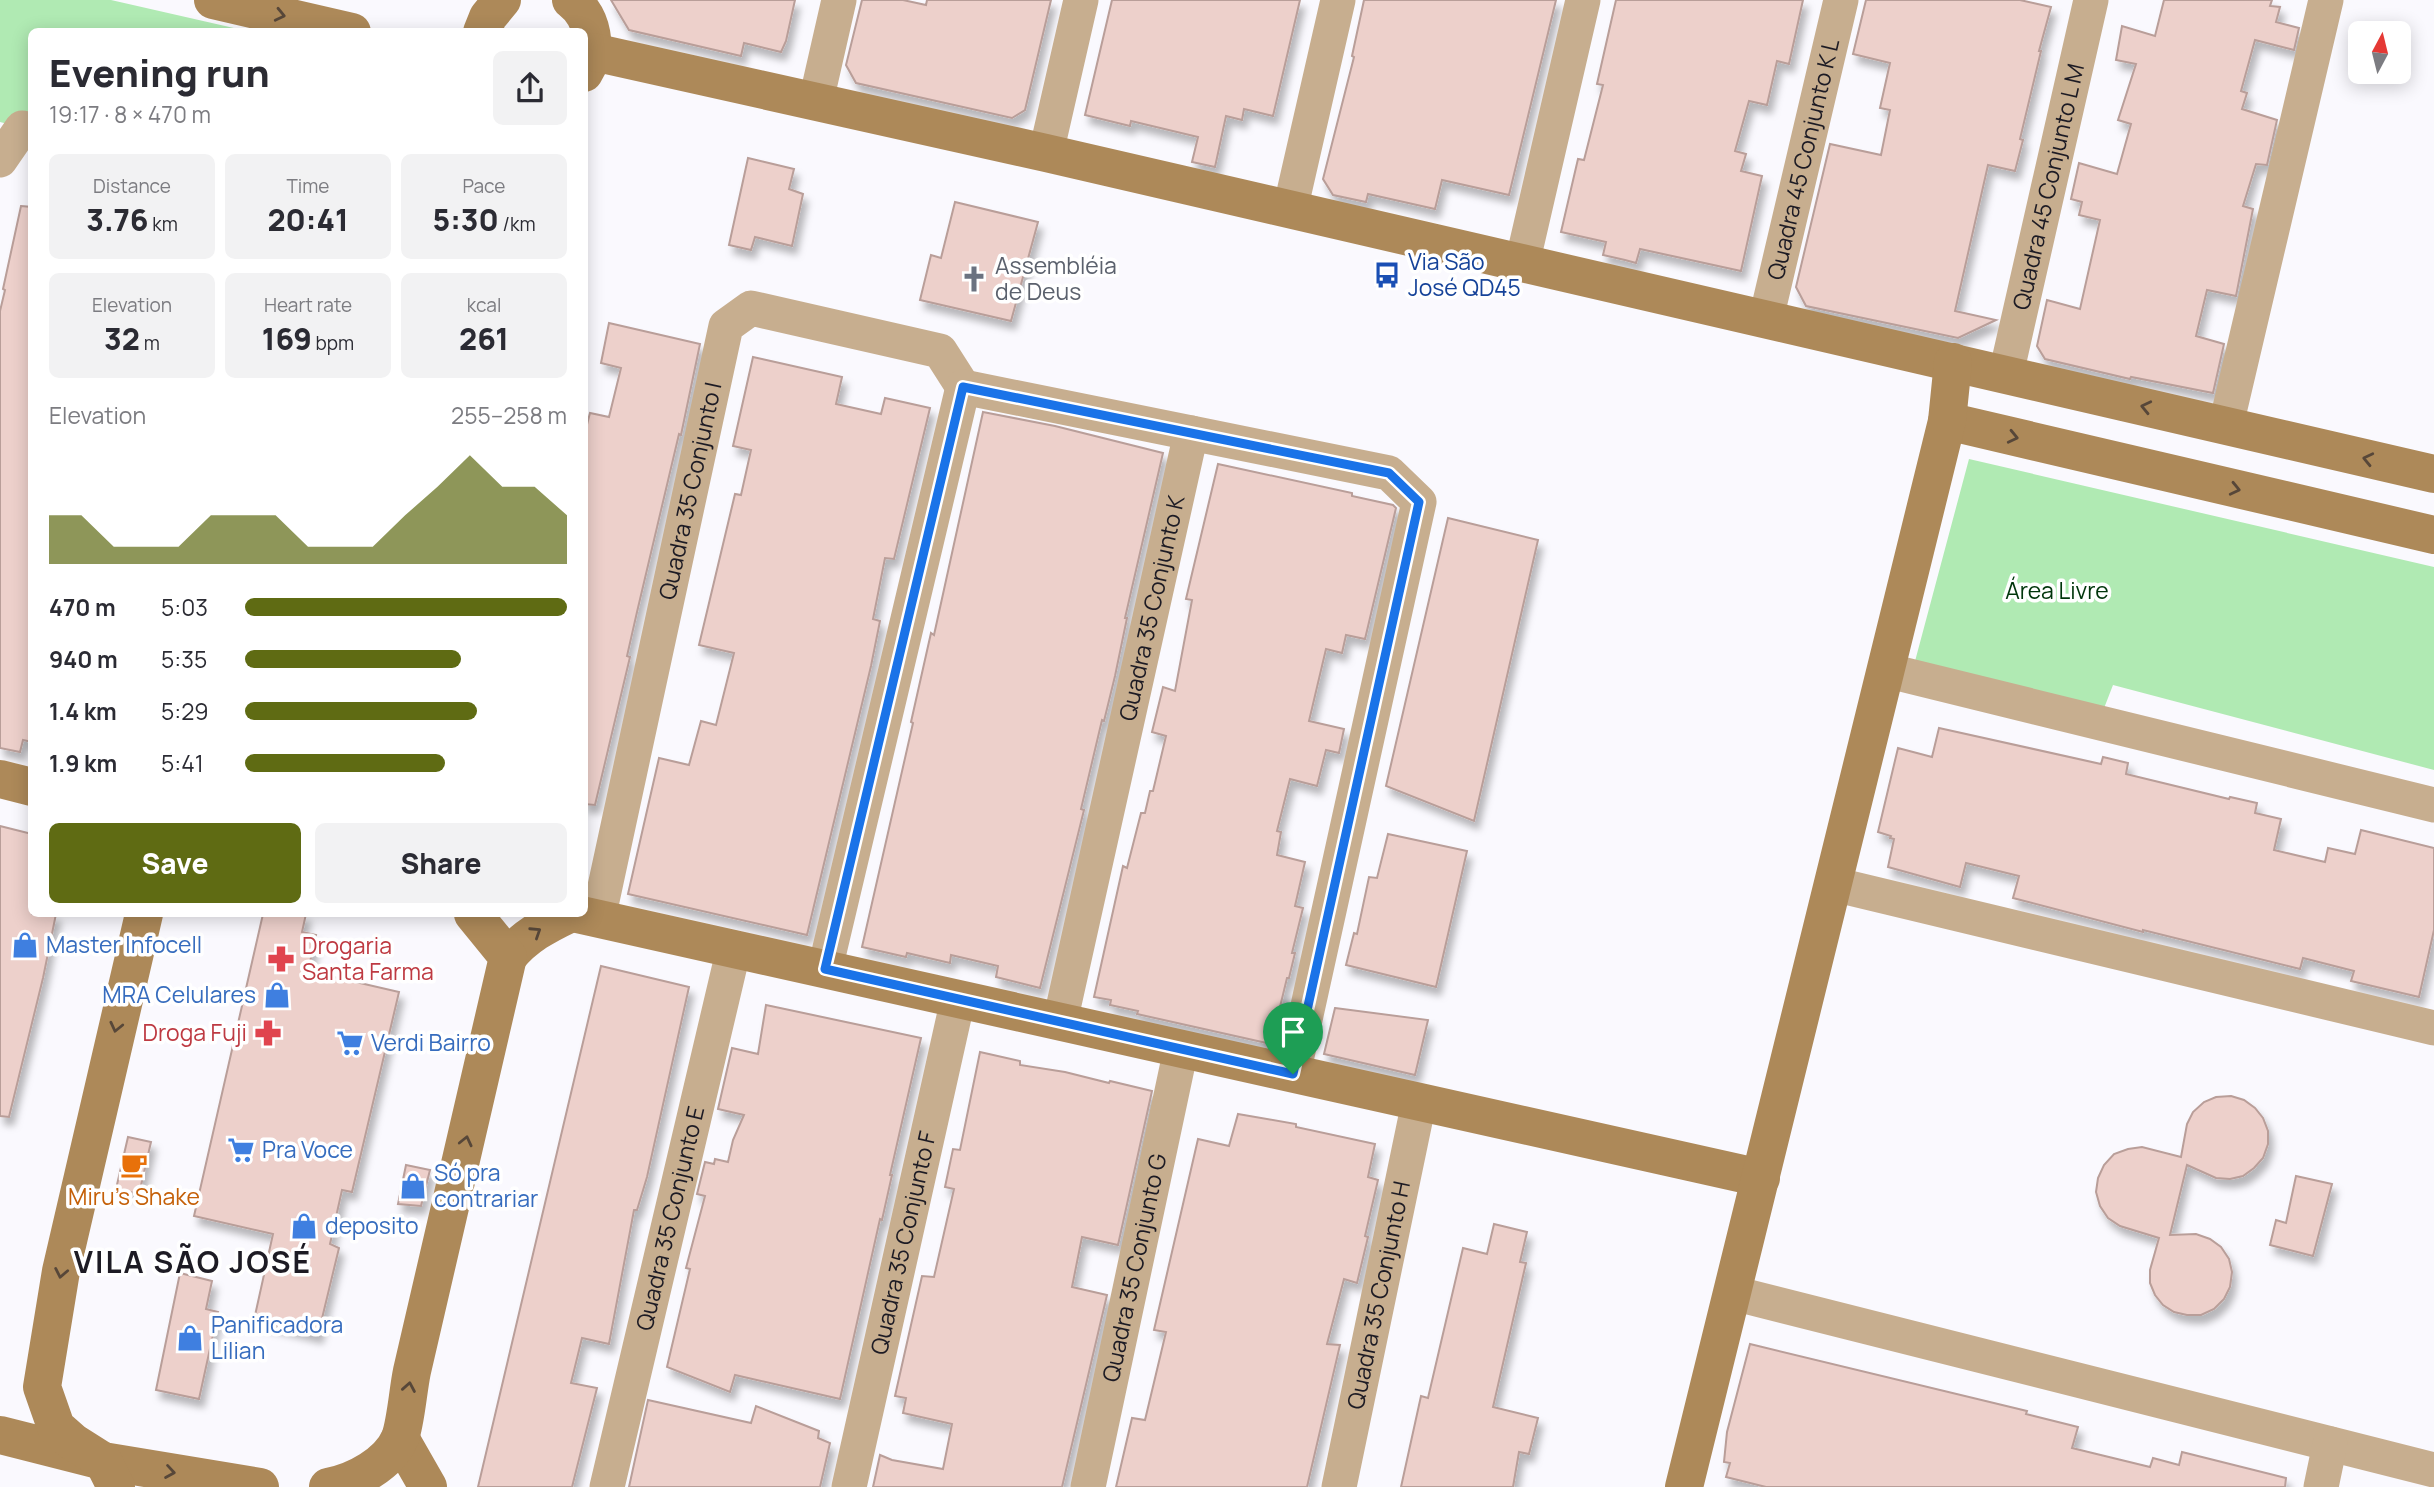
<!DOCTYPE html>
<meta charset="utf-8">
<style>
:root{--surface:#fff;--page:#f2f2f3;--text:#2b2b33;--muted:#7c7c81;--accent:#5f6b13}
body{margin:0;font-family:Manrope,sans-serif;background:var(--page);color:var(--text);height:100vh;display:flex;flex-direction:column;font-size:26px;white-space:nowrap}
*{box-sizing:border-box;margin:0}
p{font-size:23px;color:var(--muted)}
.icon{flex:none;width:38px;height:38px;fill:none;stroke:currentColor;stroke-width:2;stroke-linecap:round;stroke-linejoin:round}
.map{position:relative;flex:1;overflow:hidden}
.panel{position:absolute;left:28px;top:28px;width:560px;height:889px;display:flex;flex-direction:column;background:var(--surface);border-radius:10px;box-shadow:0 4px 18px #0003}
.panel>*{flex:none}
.needle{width:46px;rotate:7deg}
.tools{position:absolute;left:2348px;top:21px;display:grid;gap:14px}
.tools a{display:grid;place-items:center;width:63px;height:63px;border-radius:10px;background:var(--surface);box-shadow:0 4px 18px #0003;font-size:35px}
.pin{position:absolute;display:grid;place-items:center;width:60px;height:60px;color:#fff;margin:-72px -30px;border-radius:50% 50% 50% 0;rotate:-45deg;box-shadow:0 0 7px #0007}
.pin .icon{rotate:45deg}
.round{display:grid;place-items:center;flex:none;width:74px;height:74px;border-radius:10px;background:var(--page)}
.overview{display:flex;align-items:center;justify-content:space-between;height:119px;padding:0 21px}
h1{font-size:38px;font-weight:800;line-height:52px}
.stats{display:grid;grid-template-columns:repeat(3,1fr);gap:10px;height:119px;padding:7px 21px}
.stats div{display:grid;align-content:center;border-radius:10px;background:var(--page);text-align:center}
.stats b{font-size:30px;font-weight:800}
.stats small{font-size:19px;font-weight:400}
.stats p{font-size:19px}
.chart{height:196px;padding:14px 21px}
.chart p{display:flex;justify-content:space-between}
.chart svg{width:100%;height:126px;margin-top:7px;fill:var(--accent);opacity:.7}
.button{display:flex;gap:14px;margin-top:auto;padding:14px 21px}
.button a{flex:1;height:80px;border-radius:10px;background:var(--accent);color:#fff;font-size:28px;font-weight:800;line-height:80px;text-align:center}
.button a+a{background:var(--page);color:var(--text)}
ul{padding:0 21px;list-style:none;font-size:23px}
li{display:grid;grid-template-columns:112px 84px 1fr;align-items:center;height:52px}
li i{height:18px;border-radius:9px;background:var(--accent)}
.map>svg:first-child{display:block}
.green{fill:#b0eab3}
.building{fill:#edd0cb;stroke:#b99e99;stroke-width:2;filter:url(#shadow)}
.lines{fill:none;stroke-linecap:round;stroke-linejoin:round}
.street{stroke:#c7ae8f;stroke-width:35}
.secondary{stroke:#ad8959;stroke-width:38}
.oneway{stroke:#574739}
.route-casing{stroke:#fff;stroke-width:14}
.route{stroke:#1a73e8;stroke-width:9}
.labels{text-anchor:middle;stroke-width:7;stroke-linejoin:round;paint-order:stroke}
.street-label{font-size:23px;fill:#1d1b24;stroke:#fff}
.transit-label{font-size:23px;fill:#164399;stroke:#fff;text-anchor:start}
.worship-label{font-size:23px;fill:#5b616d;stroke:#fff;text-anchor:start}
.park-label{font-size:23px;fill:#00350b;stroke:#fff}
.shop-label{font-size:23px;fill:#366cbe;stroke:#fff;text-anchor:start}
.health-label{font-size:23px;fill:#be3a42;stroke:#fff;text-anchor:start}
.food-label{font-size:23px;fill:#c56008;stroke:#fff}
.district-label{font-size:30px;font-weight:bold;letter-spacing:2px;fill:#1d1b24;stroke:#fff}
</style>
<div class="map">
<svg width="2434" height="1487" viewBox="0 0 2434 1487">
<defs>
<filter id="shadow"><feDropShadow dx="4.5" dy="8" stdDeviation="3.5" flood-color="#0004"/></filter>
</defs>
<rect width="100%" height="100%" fill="#faf9fe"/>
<g class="green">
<path d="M0,0H111L247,31L32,32L31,130L0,122Z"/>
<path d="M1969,459L2434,567V770L2113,685L2101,716L1914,665Z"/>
</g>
<g class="building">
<path d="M611,0H795L786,41L781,52L744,43L741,56L629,30Z"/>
<path d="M862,0H903L926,5L927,0H1051L1025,110L1012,118L856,83L846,65Z"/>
<path d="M1112,0H1300L1273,116L1244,109L1242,120L1226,116L1215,167L1192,162L1198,137L1131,121L1130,126L1085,115Z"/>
<path d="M1364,0H1556L1509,195L1442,180L1435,209L1368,194L1366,202L1333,195L1323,179L1354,57L1352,56Z"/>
<path d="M1616,0H1803L1789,64L1777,61L1767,105L1749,101L1735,151L1746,154L1741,171L1762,176L1741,271L1640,249L1636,263L1625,260L1603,255L1606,242L1561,232L1578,159L1584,160L1603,85L1597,84Z"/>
<path d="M1866,0H2020L2051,7L2039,51H2041L2020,139L2023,140L2015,171L1988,165L1955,311L1996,320L1958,338L1806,306L1796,287L1830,144L1881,155L1890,110L1880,108L1890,63L1853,54Z"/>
<path d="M2164,0H2272L2270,6L2280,7L2276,22L2299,28L2294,50L2255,40L2241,91L2247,93L2242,109L2277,120L2267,165L2256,164L2243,206L2253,209L2236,296L2207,290L2196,336L2224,344L2213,393L2131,377L2130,379L2045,359L2037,346L2047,300L2080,309L2100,220L2079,215L2082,202L2071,199L2079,163L2117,174L2131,124L2118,120L2136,64L2116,60L2122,26L2155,36Z"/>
<path d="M748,158L794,169L789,189L803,194L792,246L755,237L751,250L729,245Z"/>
<path d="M955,202L1038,222L1011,321L920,300L931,255L941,258Z"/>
<path d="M21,206L32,207V742L23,740L20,752L0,748V311L5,290L3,289Z"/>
<path d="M609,323L700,344L681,435L679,434L637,612L627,656L630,657L595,805L584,804V436L590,413L609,417L621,368L601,363Z"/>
<path d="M753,357L842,377L836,404L881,414L885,398L930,408L894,559L885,558L873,619L880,621L871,666L807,935L628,894L659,758L689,765L701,721L716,725L734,653L699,645L735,494L741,495L751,450L733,446Z"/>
<path d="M983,412L1055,426L1163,453L1125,618H1127L1115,676L1104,721L1102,720L1081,809L1084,810L1040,988L996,977L998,966L951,955L950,963L907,953L906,957L862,947L913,723L911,722L931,633L934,635Z"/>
<path d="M1218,464L1352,493V496L1393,505L1396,508L1365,639L1346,635L1342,653L1326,649L1309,721L1344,729L1339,753L1326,750L1317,786L1290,779L1277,831L1281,832L1277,855L1305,862L1295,906L1303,908L1292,953H1295L1289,978H1287L1271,1044L1137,1014L1138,1011L1110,1005L1111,1000L1094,997L1123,866L1127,868L1141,813H1145L1150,791H1153L1166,736L1152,732L1163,687L1175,691L1192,600L1186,599Z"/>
<path d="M1448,518L1538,540L1474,821L1386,786Z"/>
<path d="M1939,728L2101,764L2103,757L2128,763L2126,774L2229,799L2230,797L2257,803L2255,813L2281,819L2274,850L2325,862L2328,848L2355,854L2361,830L2434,848V930L2419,997L2351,981L2354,971L2303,958L2300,969L2143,930V932L2013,898L2019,876L1966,863L1960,887L1888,867L1894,839L1890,838L1891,836L1878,832L1898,748L1932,757Z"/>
<path d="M0,826L32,834V914H56L43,978L9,1117L0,1116Z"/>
<path d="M1388,834L1467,851L1436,987L1346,965L1354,933L1357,934L1369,877L1377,878Z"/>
<path d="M263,914H306L302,932L316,935L308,971L399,992L352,1192L342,1190L330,1244L339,1248L318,1335L254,1320L273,1234L194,1216Z"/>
<path d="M601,966L689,987L647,1177L637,1210H634L609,1344L582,1338L571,1383L597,1388L572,1487H478Z"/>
<path d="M766,1005L921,1038L890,1175H892L882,1220L880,1219L840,1399L735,1375L730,1392L667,1367L690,1269L686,1268L705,1196L697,1194L705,1162L714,1164L715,1159L728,1162L733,1140L744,1115L718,1109L732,1048L758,1054Z"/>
<path d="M1335,1008L1428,1020L1415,1075L1324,1054Z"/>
<path d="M980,1052L1020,1061V1065L1065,1072L1109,1083L1110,1081L1152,1091L1118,1245L1082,1237L1072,1287L1107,1295L1062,1487H873L880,1455L892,1460L943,1469L952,1424L903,1413L906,1398L895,1396L922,1276L934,1277L954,1189L945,1187L953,1149L960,1150Z"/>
<path d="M2231,1096L2244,1100L2255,1108L2263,1118L2268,1131V1144L2263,1158L2254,1168L2243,1176L2230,1179L2216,1178L2187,1165L2170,1235L2196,1234L2210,1239L2221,1247L2229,1259L2232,1272L2230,1287L2224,1299L2214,1309L2201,1315H2187L2174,1312L2163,1305L2155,1295L2150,1283V1270L2159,1238L2120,1226L2108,1218L2100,1206L2096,1192L2098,1178L2104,1165L2114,1154L2128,1149L2142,1147L2181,1157L2187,1124L2193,1112L2204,1102L2216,1097Z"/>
<path d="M1238,1114L1296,1124V1127L1375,1144L1368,1177L1378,1180L1365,1236L1368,1237L1357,1283L1344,1279L1327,1344L1340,1345L1307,1487H1116L1132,1418L1145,1420L1166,1332L1154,1330L1198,1139L1229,1146Z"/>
<path d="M128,1137L151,1142L139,1194L116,1189Z"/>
<path d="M406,1165L430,1170L421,1206L398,1204Z"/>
<path d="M2296,1176L2332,1184L2313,1256L2270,1245L2276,1220L2286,1223Z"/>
<path d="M1494,1224L1527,1232L1520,1262L1526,1263L1493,1407L1538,1418L1529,1454L1519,1452L1513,1487H1401L1421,1396L1428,1398L1463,1248L1487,1254Z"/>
<path d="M180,1273L212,1281L206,1309L218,1312L199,1399L156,1390Z"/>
<path d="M1750,1344L2027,1411L2026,1414L2078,1427L2072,1448L2150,1467L2153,1458L2179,1465L2182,1452L2286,1478L2285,1487H1766L1726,1477L1730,1463L1724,1462L1727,1432Z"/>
<path d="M648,1400L751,1423L756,1406L819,1431L818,1438L830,1443L820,1487H629Z"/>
</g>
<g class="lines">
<g class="street">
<path d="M816,101L839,0"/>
<path d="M1046,153L1081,0"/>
<path d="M0,160L22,128L32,130"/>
<path d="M1290,210L1338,0"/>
<path d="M1522,264L1583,0"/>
<path id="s1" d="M1766,319L1841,0"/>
<path id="s2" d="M2006,374L2091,0"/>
<path d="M963,387L1191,433"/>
<path d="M2226,425L2326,0"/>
<path d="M1885,670L2434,805"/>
<path d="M1833,884L2434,1028"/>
<path id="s3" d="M598,919L726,326L751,308L940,351L963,387"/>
<path d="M825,969L963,387"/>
<path id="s4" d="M1060,1022L1191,433L1389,473L1419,502L1293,1074"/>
<path d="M1733,1293L2434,1470"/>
<path id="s5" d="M607,1487L734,948"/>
<path id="s6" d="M849,1487L958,999"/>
<path id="s7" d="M1088,1487L1181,1049"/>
<path id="s8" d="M1339,1487L1419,1102"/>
<path d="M2321,1487L2330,1444"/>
</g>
<g class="secondary">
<path d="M213,0L352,32"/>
<path d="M571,0C593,17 599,49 584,73"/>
<path d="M482,32L488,17L502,0"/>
<path d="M593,52L1046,153L2434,474"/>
<path d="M1947,421L2434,535"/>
<path d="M0,779L32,787"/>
<path d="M577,914L1761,1178"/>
<path d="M508,957C525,936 546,925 569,914"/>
<path d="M0,1435L103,1461L260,1487"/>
<path d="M400,1438L428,1487"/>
<path d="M116,1487L103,1461L73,1442L56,1427L42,1387L61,1271L144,914"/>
<path d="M328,1487C355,1482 389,1464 400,1438C406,1421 408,1390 412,1371L508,957L473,914"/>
<path d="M1684,1487L1947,421L1953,362"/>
</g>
</g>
<defs><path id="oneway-chevron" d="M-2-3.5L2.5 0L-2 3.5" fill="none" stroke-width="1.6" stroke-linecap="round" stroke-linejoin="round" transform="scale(1.75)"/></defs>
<g class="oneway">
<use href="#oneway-chevron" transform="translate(280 15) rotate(13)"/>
<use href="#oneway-chevron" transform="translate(2146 407) rotate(-167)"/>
<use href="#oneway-chevron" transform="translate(2013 437) rotate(13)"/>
<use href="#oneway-chevron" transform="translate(2368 459) rotate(-167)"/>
<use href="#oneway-chevron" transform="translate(2235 489) rotate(13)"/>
<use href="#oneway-chevron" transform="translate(536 932) rotate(-33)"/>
<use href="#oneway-chevron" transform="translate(116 1027) rotate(103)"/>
<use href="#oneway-chevron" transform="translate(466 1141) rotate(-77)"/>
<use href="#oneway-chevron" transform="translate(61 1273) rotate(101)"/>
<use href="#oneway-chevron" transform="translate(409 1387) rotate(-80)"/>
<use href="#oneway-chevron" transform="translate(170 1472) rotate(9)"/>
</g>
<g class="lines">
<g class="route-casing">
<path id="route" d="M963,387L1389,473L1419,502L1293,1074L825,969Z"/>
</g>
<use href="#route" class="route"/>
</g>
<defs>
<g id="bus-bare" transform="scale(2.1)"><path d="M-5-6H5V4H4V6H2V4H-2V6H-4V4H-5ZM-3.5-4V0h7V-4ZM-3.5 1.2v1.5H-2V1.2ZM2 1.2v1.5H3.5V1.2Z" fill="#1a4fb4" stroke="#fff" stroke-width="2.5" paint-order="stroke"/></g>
<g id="church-bare" transform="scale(2.1)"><path d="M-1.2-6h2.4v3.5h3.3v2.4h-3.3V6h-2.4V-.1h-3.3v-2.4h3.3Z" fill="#6b7280" stroke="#fff" stroke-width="2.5" paint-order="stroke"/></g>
<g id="shop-bare" transform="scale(2.1)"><path d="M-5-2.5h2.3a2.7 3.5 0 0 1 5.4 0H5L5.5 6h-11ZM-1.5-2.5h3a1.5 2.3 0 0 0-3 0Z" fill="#3f7fe0" stroke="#fff" stroke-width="2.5" paint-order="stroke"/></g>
<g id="pharmacy-bare" transform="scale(2.1)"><path d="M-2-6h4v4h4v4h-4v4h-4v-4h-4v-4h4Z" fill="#e0444e" stroke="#fff" stroke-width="2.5" paint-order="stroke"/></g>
<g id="supermarket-bare" transform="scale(2.1)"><path d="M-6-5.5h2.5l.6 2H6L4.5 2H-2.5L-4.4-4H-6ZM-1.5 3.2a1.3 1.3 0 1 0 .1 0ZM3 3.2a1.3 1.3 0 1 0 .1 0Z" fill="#3f7fe0" stroke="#fff" stroke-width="2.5" paint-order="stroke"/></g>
<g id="cafe-bare" transform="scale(2.1)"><path d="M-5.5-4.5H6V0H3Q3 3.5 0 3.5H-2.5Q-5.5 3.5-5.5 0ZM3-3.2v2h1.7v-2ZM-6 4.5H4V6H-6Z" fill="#e8710a" stroke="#fff" stroke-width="2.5" paint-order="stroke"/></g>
</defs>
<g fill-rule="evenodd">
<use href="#bus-bare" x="1387" y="275"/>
<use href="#church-bare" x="974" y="279"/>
<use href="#shop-bare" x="25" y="945"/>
<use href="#pharmacy-bare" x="281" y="959"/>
<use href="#shop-bare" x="277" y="995"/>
<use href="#pharmacy-bare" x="268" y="1033"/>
<use href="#supermarket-bare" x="350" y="1043"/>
<use href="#supermarket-bare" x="241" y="1150"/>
<use href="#cafe-bare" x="134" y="1165"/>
<use href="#shop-bare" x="413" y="1186"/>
<use href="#shop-bare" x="304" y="1226"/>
<use href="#shop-bare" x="190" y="1338"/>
</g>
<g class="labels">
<g class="street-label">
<text dy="8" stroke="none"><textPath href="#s1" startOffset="164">Quadra 45 Conjunto K L</textPath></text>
<text dy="8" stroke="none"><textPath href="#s2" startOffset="192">Quadra 45 Conjunto L M</textPath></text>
<text dy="8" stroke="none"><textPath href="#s3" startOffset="438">Quadra 35 Conjunto I</textPath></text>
<text dy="8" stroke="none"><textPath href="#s4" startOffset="424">Quadra 35 Conjunto K</textPath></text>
<text dy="8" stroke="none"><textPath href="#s5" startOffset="276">Quadra 35 Conjunto E</textPath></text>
<text dy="8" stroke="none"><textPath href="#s6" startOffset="250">Quadra 35 Conjunto F</textPath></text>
<text dy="8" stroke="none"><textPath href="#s7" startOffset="224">Quadra 35 Conjunto G</textPath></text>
<text dy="8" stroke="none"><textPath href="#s8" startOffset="196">Quadra 35 Conjunto H</textPath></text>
</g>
<g class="transit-label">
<text x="1408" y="270">Via São<tspan x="1408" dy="26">José QD45</tspan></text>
</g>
<g class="worship-label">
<text x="995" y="274">Assembléia<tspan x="995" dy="26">de Deus</tspan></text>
</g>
<g class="park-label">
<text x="2057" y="599">Área Livre</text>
</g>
<g class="shop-label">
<text x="46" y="953">Master Infocell</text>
<text x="256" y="1003" text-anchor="end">MRA Celulares</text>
<text x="371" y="1051">Verdi Bairro</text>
<text x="262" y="1158">Pra Voce</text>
<text x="434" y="1181">Só pra<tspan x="434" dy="26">contrariar</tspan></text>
<text x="325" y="1234">deposito</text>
<text x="211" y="1333">Panificadora<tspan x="211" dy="26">Lilian</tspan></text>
</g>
<g class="health-label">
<text x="302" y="954">Drogaria<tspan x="302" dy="26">Santa Farma</tspan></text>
<text x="247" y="1041" text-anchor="end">Droga Fuji</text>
</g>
<g class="food-label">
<text x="134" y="1205">Miru's Shake</text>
</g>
<g class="district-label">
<text x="193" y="1273">VILA SÃO JOSÉ</text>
</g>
</g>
</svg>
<div class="tools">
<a><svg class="needle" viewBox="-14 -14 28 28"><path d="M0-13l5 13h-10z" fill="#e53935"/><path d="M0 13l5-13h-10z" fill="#7c7c81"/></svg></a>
</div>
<div class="pin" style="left:1293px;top:1074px;background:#1e9e55"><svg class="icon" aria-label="arrive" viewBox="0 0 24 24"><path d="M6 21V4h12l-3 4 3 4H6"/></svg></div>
<section class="panel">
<div class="overview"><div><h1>Evening run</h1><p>19:17 · 8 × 470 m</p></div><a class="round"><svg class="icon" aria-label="share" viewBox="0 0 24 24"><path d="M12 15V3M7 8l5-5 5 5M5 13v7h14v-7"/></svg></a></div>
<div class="stats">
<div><p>Distance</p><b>3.76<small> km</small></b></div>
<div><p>Time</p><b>20:41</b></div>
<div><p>Pace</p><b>5:30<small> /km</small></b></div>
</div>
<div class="stats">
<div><p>Elevation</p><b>32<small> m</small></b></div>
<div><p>Heart rate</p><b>169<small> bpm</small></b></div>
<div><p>kcal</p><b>261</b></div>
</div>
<div class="chart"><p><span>Elevation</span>255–258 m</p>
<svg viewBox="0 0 160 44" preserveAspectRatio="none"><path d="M0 44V27L10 27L20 38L30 38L40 38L50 27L60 27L70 27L80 38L90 38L100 38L110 27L120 17L130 6L140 17L150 17L160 27V44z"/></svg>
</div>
<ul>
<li><b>470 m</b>5:03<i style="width:100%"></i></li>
<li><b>940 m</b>5:35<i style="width:67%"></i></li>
<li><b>1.4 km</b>5:29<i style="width:72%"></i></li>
<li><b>1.9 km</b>5:41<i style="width:62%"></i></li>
</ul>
<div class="button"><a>Save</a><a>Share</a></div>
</section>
</div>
